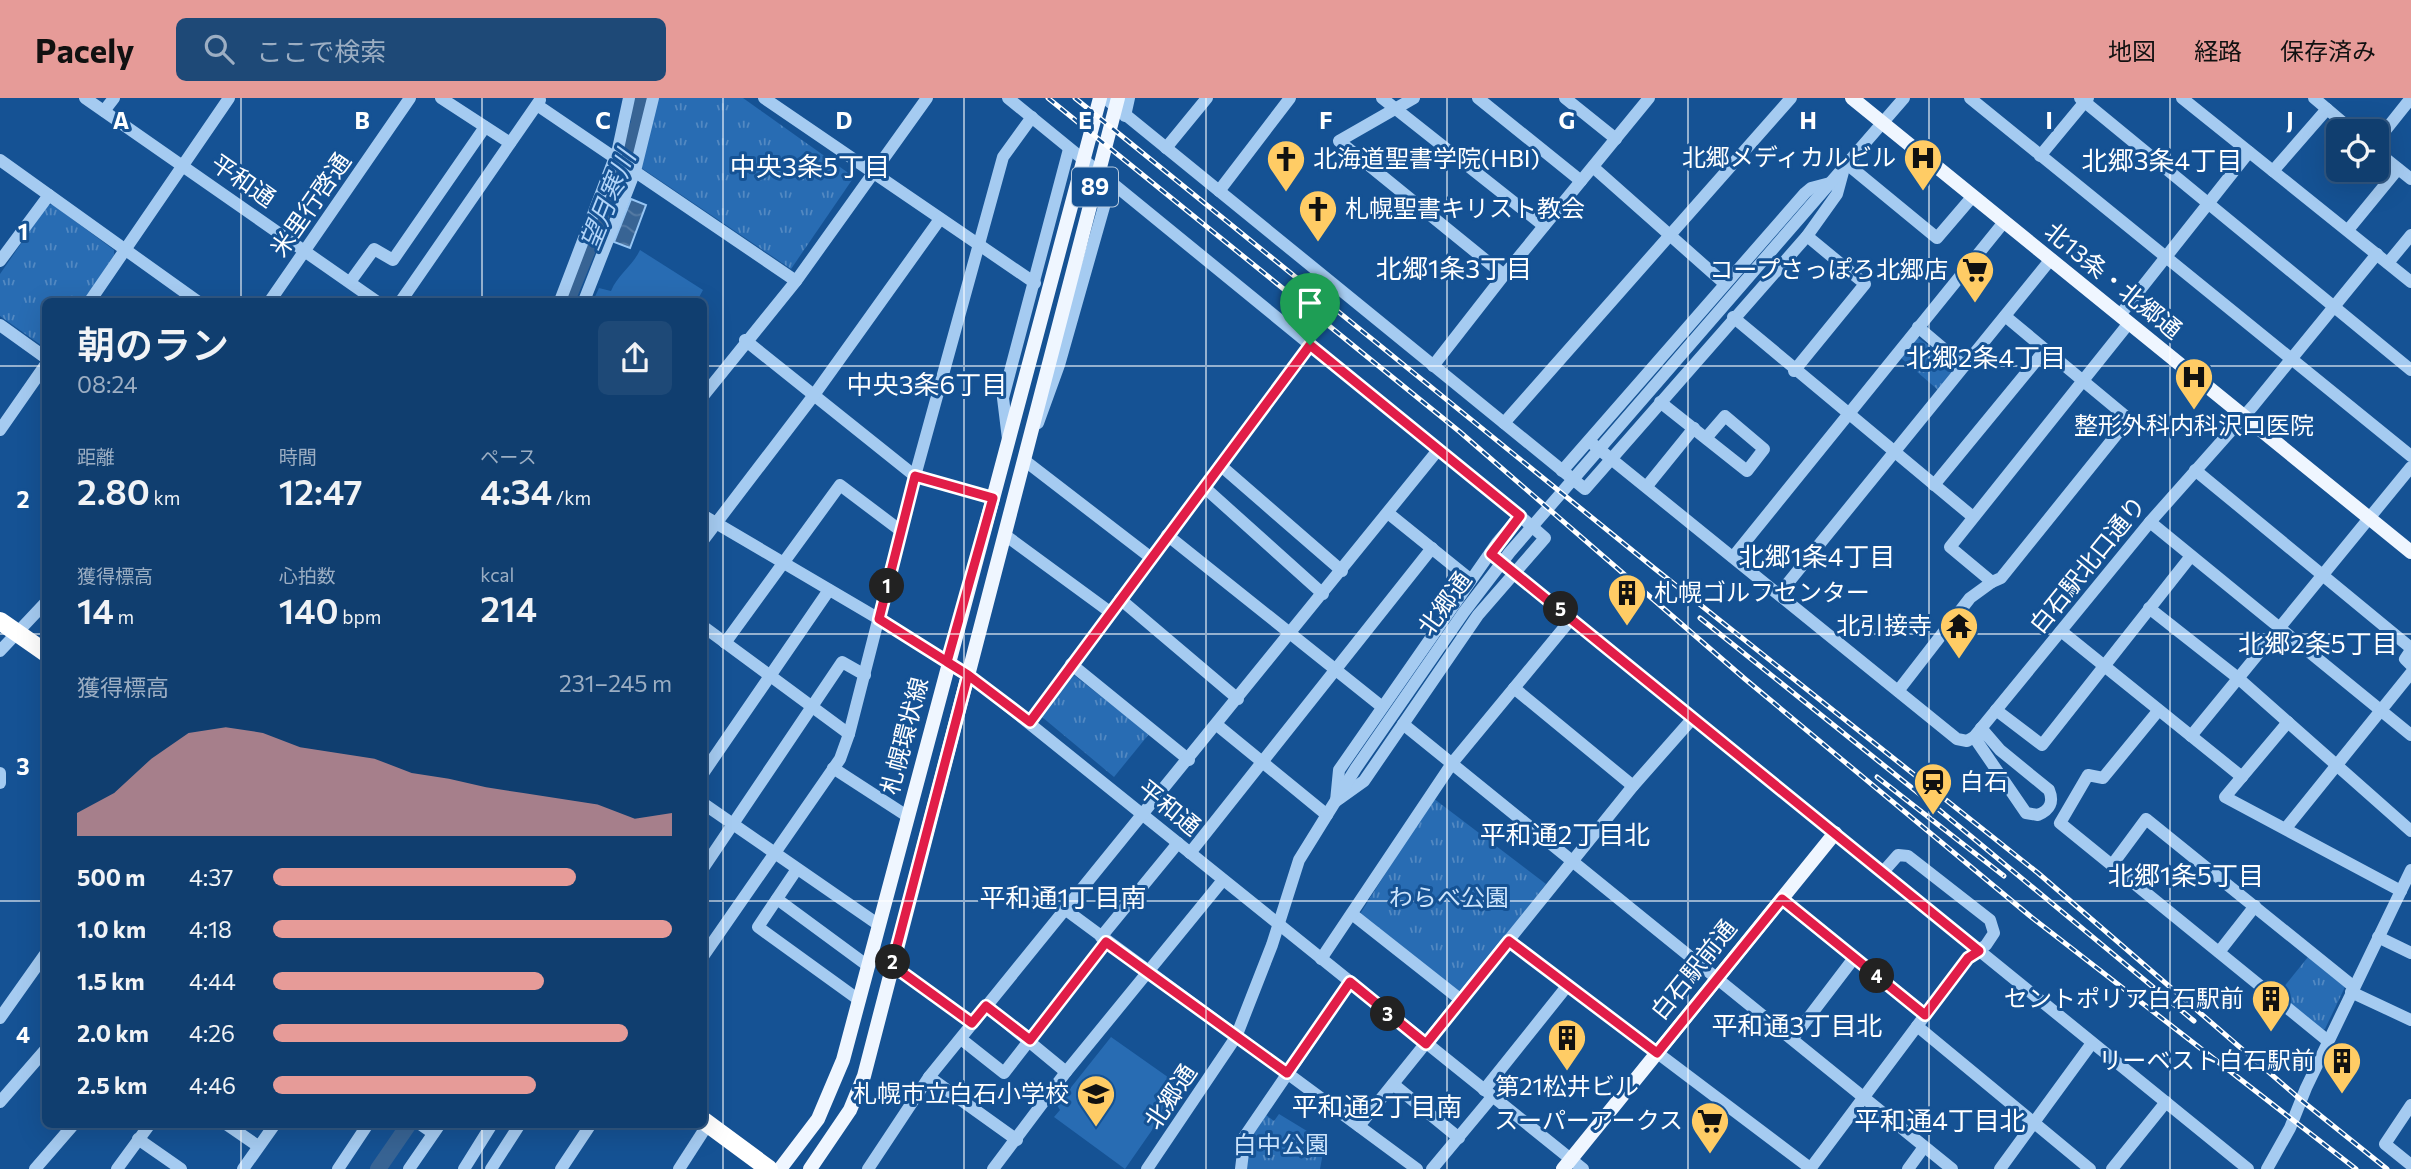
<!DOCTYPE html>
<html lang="ja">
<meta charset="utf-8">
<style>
:root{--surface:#103e6f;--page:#1e4977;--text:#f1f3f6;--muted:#9caec3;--line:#305782;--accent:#e69b98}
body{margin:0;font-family:Commissioner,"Noto Sans JP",sans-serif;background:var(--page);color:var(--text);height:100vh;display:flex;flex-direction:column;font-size:26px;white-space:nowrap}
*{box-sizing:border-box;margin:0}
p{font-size:23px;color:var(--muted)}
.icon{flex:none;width:38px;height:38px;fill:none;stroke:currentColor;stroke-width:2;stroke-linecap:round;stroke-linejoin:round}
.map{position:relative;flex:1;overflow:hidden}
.drawer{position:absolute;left:42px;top:200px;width:665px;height:830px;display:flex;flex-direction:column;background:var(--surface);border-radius:10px;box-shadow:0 7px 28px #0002,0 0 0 2px var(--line)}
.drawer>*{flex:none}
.buttons{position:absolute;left:2326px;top:21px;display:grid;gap:14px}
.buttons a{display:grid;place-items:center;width:63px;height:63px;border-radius:10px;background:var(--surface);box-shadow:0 7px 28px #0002,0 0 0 2px var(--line);font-size:35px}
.pin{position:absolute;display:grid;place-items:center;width:60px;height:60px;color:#fff;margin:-72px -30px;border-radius:50% 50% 50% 0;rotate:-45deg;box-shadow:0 0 7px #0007}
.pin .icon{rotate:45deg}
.km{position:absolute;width:35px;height:35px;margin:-18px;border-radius:50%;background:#222;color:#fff;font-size:19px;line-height:35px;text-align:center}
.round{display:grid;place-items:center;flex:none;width:74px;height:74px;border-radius:10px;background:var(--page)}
.head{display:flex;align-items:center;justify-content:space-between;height:119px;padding:0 35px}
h1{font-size:38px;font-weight:600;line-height:52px}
.stats{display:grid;grid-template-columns:repeat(3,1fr);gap:10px;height:119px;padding:7px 35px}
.stats div{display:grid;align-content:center}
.stats b{font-size:35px;font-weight:600}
.stats small{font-size:19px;font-weight:400}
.stats p{font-size:19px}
.chart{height:196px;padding:14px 35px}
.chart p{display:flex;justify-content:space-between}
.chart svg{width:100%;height:126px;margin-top:7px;fill:var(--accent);opacity:.7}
ul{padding:0 35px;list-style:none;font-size:23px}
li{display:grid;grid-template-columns:112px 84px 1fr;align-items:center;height:52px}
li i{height:18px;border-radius:9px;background:var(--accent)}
header{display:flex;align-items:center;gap:42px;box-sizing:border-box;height:98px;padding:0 35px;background:var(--accent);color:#111}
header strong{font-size:33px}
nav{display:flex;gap:38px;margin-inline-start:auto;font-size:24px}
.search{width:490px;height:63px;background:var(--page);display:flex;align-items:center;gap:18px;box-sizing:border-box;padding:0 24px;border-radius:10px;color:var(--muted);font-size:26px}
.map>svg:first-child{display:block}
.green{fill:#286cb3}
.park{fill:url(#park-tufts)}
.water{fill:url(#water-waves);stroke:#97c6f4;stroke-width:2}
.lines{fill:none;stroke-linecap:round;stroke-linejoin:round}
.river{stroke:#386494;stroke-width:16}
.minor{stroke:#a5cbf1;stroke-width:12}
.major{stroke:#eff6ff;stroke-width:14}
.highway{stroke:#fff;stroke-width:18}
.rail-casing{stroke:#fff;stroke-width:5}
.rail{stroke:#155294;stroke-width:2.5;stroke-dasharray:8;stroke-linecap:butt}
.route-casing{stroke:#fff;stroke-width:14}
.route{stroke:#e11d48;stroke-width:9}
.grid{fill:none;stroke:#fff;stroke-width:2;stroke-opacity:0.55}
.labels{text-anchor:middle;stroke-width:6;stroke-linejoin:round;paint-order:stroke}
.shield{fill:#155294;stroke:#b9cbdf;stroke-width:2}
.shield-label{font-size:23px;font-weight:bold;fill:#fff}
.poi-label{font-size:24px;fill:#fff;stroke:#155294;text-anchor:end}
.street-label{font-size:24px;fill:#fff;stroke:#155294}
.park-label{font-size:24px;fill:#cce4fc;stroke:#155294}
.neighbourhood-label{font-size:26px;fill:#fff;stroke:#155294}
.water-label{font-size:26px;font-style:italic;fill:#b1d4f8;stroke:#155294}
.grid-label{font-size:23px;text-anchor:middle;font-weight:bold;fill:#fff;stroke:#155294;stroke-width:6;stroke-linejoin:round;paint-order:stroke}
</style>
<header>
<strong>Pacely</strong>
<div class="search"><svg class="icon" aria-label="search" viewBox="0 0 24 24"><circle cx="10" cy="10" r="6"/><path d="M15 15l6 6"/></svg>ここで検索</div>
<nav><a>地図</a><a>経路</a><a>保存済み</a></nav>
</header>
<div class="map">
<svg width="2411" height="1071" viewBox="0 0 2411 1071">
<defs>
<pattern id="park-tufts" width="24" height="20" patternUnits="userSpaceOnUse" patternTransform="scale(1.75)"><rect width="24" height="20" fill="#286cb3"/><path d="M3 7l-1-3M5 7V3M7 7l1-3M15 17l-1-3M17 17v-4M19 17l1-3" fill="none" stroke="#5389c2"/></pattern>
<pattern id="water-waves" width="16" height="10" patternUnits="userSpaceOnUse" patternTransform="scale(1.75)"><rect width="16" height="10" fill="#386494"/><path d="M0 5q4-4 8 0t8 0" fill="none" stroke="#567ba4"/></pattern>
</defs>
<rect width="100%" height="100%" fill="#155294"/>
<g class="green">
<path d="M640,152L703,192L697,203H593L599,190L611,193C618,176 632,169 640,152Z"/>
<path d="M1111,939L1182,989L1125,1071L1054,1019L1060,1012L1057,1007Z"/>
</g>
<g class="park">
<path d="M654,0H743L854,79L791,171L637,67Z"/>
<path d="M52,106L114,152V157L84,203H46L45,250L0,218V176L47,108Z"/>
<path d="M1917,239L1954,266V272L1938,292L1901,260Z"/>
<path d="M1070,574L1149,636L1114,679L1042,619L1043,612Z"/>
<path d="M1433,700L1546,786L1460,895L1360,816Z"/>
<path d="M2308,859L2345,889L2325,931L2322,932L2278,896Z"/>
<path d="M1279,1016L1325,1044L1320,1071H1246L1247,1047L1266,1017L1274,1023Z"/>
</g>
<path class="water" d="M631,101L646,107L630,150L614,144Z"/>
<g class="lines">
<g class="river">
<path d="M567,203L639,25L640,0"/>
<path d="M378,1071L409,1026"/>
</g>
<g class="minor">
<path d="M85,0L376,203"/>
<path d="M441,0L510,45"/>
<path d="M764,0L1035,185"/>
<path d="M1008,0L1520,418"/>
<path d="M1105,0L1585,391L1807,138L1837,96L1843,74"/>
<path d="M1382,0L1544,128"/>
<path d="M1414,0L1339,43L1504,177"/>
<path d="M1478,0L1581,83"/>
<path d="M1565,0L1616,41"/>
<path d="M1970,0L2411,358"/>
<path d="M2080,0L2411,272"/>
<path d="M2182,0L2411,184"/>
<path d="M2314,0L2353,33"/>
<path d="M537,7L796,183"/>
<path d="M104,13L114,0"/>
<path d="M1125,18L1129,0"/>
<path d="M2376,44L2411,0"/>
<path d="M1166,50L1207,0"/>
<path d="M2376,53L2411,81"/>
<path d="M2040,58L2088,0"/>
<path d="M0,62L197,203"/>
<path d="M1847,66L1937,140L1973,98"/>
<path d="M1593,69L1725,186"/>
<path d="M2273,73L2327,11"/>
<path d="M1219,93L1290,0"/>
<path d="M2348,132L2398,71"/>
<path d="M0,163L49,97"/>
<path d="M2388,165L2411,137"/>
<path d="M350,184L374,151L393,162L485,29"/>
<path d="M90,203L229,0"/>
<path d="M270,203L410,0"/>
<path d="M401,203L540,2"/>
<path d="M560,203L618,51L629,0"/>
<path d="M584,203L635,73L653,0"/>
<path d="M2120,217L2249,54"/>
<path d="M1733,219L1973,419"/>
<path d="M0,227L46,260"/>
<path d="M1918,229L1964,268"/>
<path d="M745,242L915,378L993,400"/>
<path d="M1433,268L1504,177L1649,0"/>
<path d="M1794,273L1865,186L1807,138"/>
<path d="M704,297L796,183L927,0"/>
<path d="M1660,304L1747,373L1764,351L1725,318L1706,340"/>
<path d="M1038,325L1059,267L1111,84"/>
<path d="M1504,325L1791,0"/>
<path d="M0,332L46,266"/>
<path d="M1008,341L1003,300L1069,51"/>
<path d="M1589,343L1957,641L1967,643L1974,639L2150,424L2253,308L2377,156"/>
<path d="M1024,362L1150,459"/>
<path d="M1220,367L1342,473"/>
<path d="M2195,372L2411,550"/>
<path d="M1562,373L1805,95L1811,90L1830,85"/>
<path d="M1934,387L2045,252"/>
<path d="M1647,388L1694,330"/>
<path d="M1204,389L1323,496"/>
<path d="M1388,415L1471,482"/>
<path d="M704,418L879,521L979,585L1583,1071"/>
<path d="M1520,418L1545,440L1478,517L1364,683L1336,703L1339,672L1497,445Z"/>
<path d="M2150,424L2411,637"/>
<path d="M1005,437L1110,514"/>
<path d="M1167,437L1381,608"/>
<path d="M704,441L814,297L940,121"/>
<path d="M1491,456L2248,1071"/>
<path d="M1733,459L2004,124"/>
<path d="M1992,484L2001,480L2129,321L2005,218"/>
<path d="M1779,496L2051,161"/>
<path d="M1120,501L1238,601"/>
<path d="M2149,510L2238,580L2411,733"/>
<path d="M704,529L849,636"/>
<path d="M2061,533L2242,679"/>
<path d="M725,545L840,387L901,433"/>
<path d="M2411,552L2405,561L2411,567"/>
<path d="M0,553L46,504"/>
<path d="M1071,566L1189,662"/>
<path d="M1514,590L1633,688"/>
<path d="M1898,593L1970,500L1992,484L1950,449L2129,225"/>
<path d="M1996,612L2042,647L2191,458"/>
<path d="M2158,613L2103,680L2088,677L2060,725L2328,943"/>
<path d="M1030,624L1310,247"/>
<path d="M2288,624L2225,699L2401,793"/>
<path d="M1403,626L1952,1071"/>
<path d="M1217,627L1327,717"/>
<path d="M2191,638L2411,369"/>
<path d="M1974,639L2026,715L2038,717C2050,712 2054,704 2049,692L2000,652L1981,630"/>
<path d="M833,670L907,718"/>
<path d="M704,674L829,492"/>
<path d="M0,675V685"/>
<path d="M704,706L879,827"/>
<path d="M2286,730L2411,575"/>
<path d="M1190,755L1432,450"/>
<path d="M2112,767L2146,721L2354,889"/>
<path d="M704,769L842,564L865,577"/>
<path d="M797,771L758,829L859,902"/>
<path d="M777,801L868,868"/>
<path d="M1781,801L1925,917"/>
<path d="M1066,812L1417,1071"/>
<path d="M1352,816L1461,902"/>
<path d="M1101,839L1178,745"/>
<path d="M2378,839L2411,855"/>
<path d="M1509,843L1810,1070"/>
<path d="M2219,854L2255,808"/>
<path d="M704,857L840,661L849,636L915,378L1003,59L1032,19"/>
<path d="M1321,861L1453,664L1572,520"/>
<path d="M892,867L972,925"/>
<path d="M2351,894L2411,922"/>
<path d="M986,908L1066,974"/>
<path d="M0,920L46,855"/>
<path d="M1917,928L2090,1071"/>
<path d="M1793,940L1854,860"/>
<path d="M961,941L1004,975L1106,844"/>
<path d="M929,979L1017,1042"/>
<path d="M1393,986L1459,1040"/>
<path d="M1484,992L1568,887"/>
<path d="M0,1004L46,951"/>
<path d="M2411,1007L2385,1046L2411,1067"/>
<path d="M226,1026L258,1048"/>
<path d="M420,1026L433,1035"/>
<path d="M1359,1028L1633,688L1693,620"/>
<path d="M138,1041L181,1071"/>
<path d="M35,1071L74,1026"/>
<path d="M117,1071L150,1026"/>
<path d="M243,1071L275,1026"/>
<path d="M338,1071L368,1026"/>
<path d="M409,1071L440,1026"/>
<path d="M464,1071L492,1026"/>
<path d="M491,1071L520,1026"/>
<path d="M561,1071L591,1026"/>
<path d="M679,1071L708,1026"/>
<path d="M868,1071L929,979L1438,352"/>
<path d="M993,1071L1066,974L1223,782"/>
<path d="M1147,1071L1236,939L1272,847L1299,762L1356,670L1464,514L1510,454L1904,0"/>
<path d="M1241,1071L1245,1038L1350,884"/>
<path d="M1432,1071L1492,999"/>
<path d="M1810,1071L1968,860L1986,847L1994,835L1990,822L1908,758L1898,757L1883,774"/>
<path d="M1908,1071L1924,1049"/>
<path d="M2000,1071L2092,945"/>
<path d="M2112,1071L2166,1004"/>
<path d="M2267,1071L2290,1030L2306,990L2411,772"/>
</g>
<g class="major">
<path d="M1852,0L2411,454"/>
<path d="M780,1071L818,1021L843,962L1100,0"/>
<path d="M810,1071L850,1012L864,978L1118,0"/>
<path d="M1563,1071L1835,735"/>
</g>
<g class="highway">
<path d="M0,523L46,555"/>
<path d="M704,1023L769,1071"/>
</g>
<g class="rail-casing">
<g id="rail">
<path d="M1048,0L1460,334L1745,581L2030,818L2356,1071"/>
<path d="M1075,0L1654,470L2038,775L2301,1002L2387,1071"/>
<path d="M1700,520L1932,706L2194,923"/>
<path d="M1877,679L2004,778"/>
</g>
</g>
<use href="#rail" class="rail"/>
</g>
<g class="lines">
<g class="route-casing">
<path id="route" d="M1310,247L1030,624L968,577L879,521L915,378L993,400L947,564L968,577L892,867L972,925L986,908L1030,942L1106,844L1287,975L1350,884L1426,946L1509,843L1657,955L1782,801L1925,917L1968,860L1979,853L1491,456L1520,418L1310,247"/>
</g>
<use href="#route" class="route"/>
</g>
<path class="grid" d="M241,0V203M482,0V203M723,0V1071M964,0V1071M1206,0V1071M1447,0V1071M1688,0V1071M1929,0V1071M2170,0V1071M0,268H46M704,268H2411M0,536H46M704,536H2411M0,803H46M704,803H2411M241,1026V1071M482,1026V1071"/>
<defs>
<g id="hospital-pin" transform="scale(2.0125)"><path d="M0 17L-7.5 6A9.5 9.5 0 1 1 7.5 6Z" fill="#ffcc65" stroke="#155294"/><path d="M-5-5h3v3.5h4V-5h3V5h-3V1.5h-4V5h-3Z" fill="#111"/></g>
<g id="church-pin" transform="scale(2.0125)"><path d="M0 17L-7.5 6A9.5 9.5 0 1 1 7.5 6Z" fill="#ffcc65" stroke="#155294"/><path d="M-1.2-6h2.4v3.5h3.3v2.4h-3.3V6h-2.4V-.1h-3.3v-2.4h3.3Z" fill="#111"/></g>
<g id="supermarket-pin" transform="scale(2.0125)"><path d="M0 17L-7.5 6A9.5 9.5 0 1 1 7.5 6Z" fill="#ffcc65" stroke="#155294"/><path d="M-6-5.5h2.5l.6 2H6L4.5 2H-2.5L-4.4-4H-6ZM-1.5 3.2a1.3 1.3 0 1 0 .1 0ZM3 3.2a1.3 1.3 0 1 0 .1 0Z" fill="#111"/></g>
<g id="building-pin" transform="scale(2.0125)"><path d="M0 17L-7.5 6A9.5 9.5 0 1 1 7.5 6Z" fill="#ffcc65" stroke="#155294"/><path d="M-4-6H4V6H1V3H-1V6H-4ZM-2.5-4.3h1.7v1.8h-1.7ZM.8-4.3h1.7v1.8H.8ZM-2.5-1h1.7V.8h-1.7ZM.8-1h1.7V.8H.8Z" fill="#111"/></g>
<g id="temple-pin" transform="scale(2.0125)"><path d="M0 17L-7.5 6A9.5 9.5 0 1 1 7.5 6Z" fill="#ffcc65" stroke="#155294"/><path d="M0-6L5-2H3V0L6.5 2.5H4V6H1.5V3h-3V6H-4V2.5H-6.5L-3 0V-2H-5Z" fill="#111"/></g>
<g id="station-pin" transform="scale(2.0125)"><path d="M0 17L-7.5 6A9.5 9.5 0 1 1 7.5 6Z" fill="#ffcc65" stroke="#155294"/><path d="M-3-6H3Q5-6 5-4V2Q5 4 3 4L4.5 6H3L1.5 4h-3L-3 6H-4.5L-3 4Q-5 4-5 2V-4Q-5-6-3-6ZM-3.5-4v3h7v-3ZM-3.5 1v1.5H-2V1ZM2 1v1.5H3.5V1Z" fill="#111"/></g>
<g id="school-pin" transform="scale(2.0125)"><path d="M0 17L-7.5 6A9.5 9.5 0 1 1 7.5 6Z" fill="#ffcc65" stroke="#155294"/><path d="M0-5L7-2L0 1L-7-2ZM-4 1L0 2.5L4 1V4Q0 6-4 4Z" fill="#111"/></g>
</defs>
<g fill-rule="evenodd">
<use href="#hospital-pin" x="1923" y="60"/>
<use href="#church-pin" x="1286" y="61"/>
<use href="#church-pin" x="1318" y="111"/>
<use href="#supermarket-pin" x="1975" y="172"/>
<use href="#hospital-pin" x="2194" y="279"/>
<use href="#building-pin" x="1627" y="495"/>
<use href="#temple-pin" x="1959" y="528"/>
<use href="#station-pin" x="1933" y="684"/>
<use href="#building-pin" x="2271" y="901"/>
<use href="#building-pin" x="1567" y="940"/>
<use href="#building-pin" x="2342" y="963"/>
<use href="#school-pin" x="1096" y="996"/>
<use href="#supermarket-pin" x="1710" y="1023"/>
</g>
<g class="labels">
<rect class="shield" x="1072" y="69.5" width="46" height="39" rx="5"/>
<g class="shield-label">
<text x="1095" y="97">89</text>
</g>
<g class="poi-label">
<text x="1896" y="68">北郷メディカルビル</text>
<text x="1313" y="69" text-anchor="start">北海道聖書学院(HBI)</text>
<text x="1345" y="119" text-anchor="start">札幌聖書キリスト教会</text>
<text x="1948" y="180">コープさっぽろ北郷店</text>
<text x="2194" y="336" text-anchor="middle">整形外科内科沢口医院</text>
<text x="1654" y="503" text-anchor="start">札幌ゴルフセンター</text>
<text x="1932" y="536">北引接寺</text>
<text x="1960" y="692" text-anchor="start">白石</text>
<text x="2244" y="909">セントポリア白石駅前</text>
<text x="2315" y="971">リーベスト白石駅前</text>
<text x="1567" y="997" text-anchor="middle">第21松井ビル</text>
<text x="1069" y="1004">札幌市立白石小学校</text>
<text x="1683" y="1031">スーパーアークス</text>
</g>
<g class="street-label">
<text transform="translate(243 83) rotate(35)" y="8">平和通</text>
<text transform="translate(311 107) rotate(-55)" y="8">米里行啓通</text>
<text transform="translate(2113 183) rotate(39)" y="8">北13条・北郷通</text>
<text transform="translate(2088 467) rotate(-51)" y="8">白石駅北口通り</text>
<text transform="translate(1445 506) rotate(-54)" y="8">北郷通</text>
<text transform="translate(905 638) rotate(-75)" y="8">札幌環状線</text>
<text transform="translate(1169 710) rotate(39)" y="8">平和通</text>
<text transform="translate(1694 872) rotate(-51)" y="8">白石駅前通</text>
<text transform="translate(1171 999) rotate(-56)" y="8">北郷通</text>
</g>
<g class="park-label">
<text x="1449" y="808">わらべ公園</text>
<text x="1281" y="1055">白中公園</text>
</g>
<g class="neighbourhood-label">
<text x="2162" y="72">北郷3条4丁目</text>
<text x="810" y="78">中央3条5丁目</text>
<text x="1454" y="180">北郷1条3丁目</text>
<text x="1986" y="269">北郷2条4丁目</text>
<text x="927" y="296">中央3条6丁目</text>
<text x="1817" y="468">北郷1条4丁目</text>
<text x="2318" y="555">北郷2条5丁目</text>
<text x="1565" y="746">平和通2丁目北</text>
<text x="2186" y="787">北郷1条5丁目</text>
<text x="1063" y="809">平和通1丁目南</text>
<text x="1797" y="937">平和通3丁目北</text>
<text x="1377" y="1018">平和通2丁目南</text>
<text x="1940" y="1032">平和通4丁目北</text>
</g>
<g class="water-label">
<text transform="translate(608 102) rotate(-68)" y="9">望月寒川</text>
</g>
</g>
<g class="grid-label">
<text x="121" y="31">A</text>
<text x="362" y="31">B</text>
<text x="603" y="31">C</text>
<text x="844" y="31">D</text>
<text x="1085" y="31">E</text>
<text x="1326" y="31">F</text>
<text x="1567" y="31">G</text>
<text x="1808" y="31">H</text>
<text x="2049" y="31">I</text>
<text x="2290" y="31">J</text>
<text x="23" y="142">1</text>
<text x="23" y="410">2</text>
<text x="23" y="677">3</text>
<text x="23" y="945">4</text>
</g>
</svg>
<div class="buttons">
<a><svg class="icon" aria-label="locate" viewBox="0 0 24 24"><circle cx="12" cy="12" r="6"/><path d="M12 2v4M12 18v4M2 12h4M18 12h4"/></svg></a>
</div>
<div class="pin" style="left:1310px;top:247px;background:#1e9e55"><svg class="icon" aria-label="arrive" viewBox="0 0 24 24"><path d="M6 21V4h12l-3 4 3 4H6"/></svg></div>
<b class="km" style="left:887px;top:488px">1</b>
<b class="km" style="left:893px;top:864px">2</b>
<b class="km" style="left:1388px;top:916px">3</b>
<b class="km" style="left:1877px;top:878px">4</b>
<b class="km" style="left:1561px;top:511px">5</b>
<section class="drawer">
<div class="head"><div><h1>朝のラン</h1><p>08:24</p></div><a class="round"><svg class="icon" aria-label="share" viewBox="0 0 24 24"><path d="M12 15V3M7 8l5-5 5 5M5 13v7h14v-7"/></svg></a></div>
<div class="stats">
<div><p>距離</p><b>2.80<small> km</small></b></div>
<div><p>時間</p><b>12:47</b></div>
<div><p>ペース</p><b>4:34<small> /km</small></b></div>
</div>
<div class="stats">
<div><p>獲得標高</p><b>14<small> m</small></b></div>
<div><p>心拍数</p><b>140<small> bpm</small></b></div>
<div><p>kcal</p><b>214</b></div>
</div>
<div class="chart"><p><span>獲得標高</span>231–245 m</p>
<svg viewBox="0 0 160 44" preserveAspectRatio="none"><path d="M0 44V36L10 29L20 17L30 8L40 6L50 8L60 13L70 15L80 17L90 22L100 24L110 27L120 29L130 31L140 33L150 38L160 36V44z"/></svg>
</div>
<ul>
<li><b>500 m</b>4:37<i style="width:76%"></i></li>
<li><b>1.0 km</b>4:18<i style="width:100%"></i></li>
<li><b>1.5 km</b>4:44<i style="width:68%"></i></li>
<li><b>2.0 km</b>4:26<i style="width:89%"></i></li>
<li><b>2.5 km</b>4:46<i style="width:66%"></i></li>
</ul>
</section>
</div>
